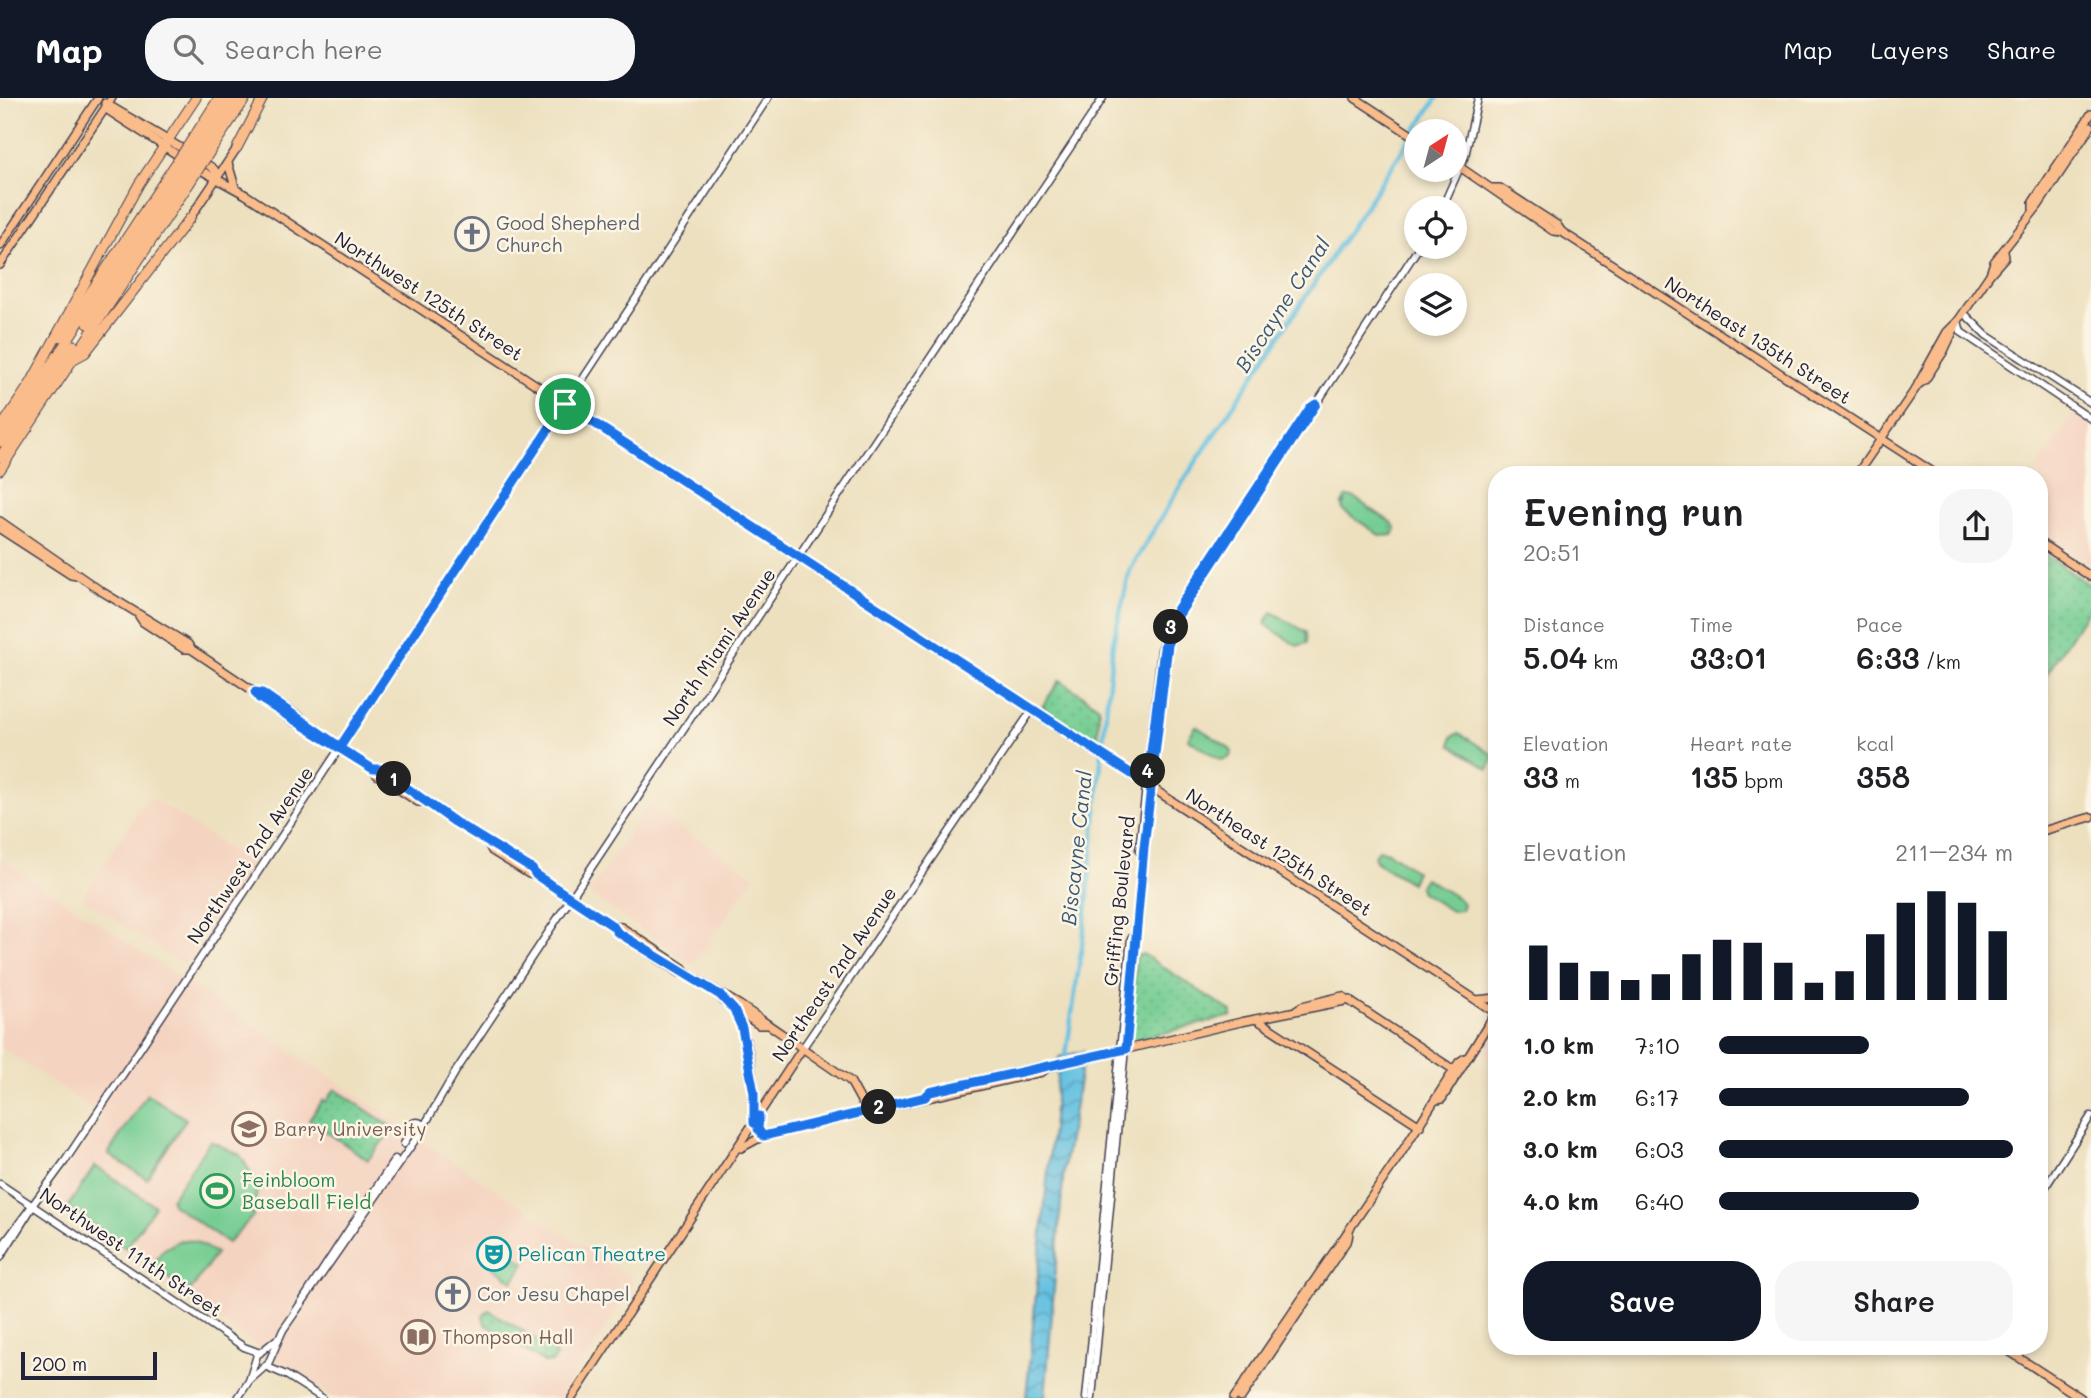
<!DOCTYPE html>
<meta charset="utf-8">
<style>
:root{--surface:#fff;--page:#f6f6f6;--text:#202124;--muted:#757577;--accent:#111827}
body{margin:0;font-family:Mali,sans-serif;background:var(--page);color:var(--text);height:100vh;display:flex;flex-direction:column;font-size:26px;white-space:nowrap}
*{box-sizing:border-box;margin:0}
p{font-size:23px;color:var(--muted)}
.icon{flex:none;width:38px;height:38px;fill:none;stroke:currentColor;stroke-width:2;stroke-linecap:round;stroke-linejoin:round}
.map{position:relative;flex:1;overflow:hidden}
.side{position:absolute;left:1488px;top:368px;width:560px;height:889px;display:flex;flex-direction:column;background:var(--surface);border-radius:28px;box-shadow:0 4px 10px #0003}
.side>*{flex:none}
.needle{width:46px;rotate:36deg}
.tools{position:absolute;left:1404px;top:21px;display:grid;gap:14px}
.tools a{display:grid;place-items:center;width:63px;height:63px;border-radius:50%;background:var(--surface);box-shadow:0 4px 10px #0003;font-size:35px}
.scale{position:absolute;left:21px;bottom:18px;width:136px;box-sizing:border-box;padding-left:7px;border:4px solid #22223b;border-top:0;font-size:19px;line-height:24px;white-space:nowrap;color:#22223b;-webkit-text-stroke:5px #fcf5e5;paint-order:stroke}
.pin{position:absolute;display:grid;place-items:center;width:60px;height:60px;color:#fff;margin:-30px;border:4px solid #fff;border-radius:50%;box-shadow:0 2px 7px #0007}
.km{position:absolute;width:35px;height:35px;margin:-18px;border-radius:50%;background:#222;color:#fff;font-size:19px;line-height:35px;text-align:center}
.round{display:grid;place-items:center;flex:none;width:74px;height:74px;border-radius:28px;background:var(--page)}
.head{display:flex;align-items:center;justify-content:space-between;height:119px;padding:0 35px}
h1{font-size:38px;font-weight:600;line-height:52px}
.metrics{display:grid;grid-template-columns:repeat(3,1fr);gap:10px;height:119px;padding:7px 35px}
.metrics div{display:grid;align-content:center}
.metrics b{font-size:30px;font-weight:600}
.metrics small{font-size:19px;font-weight:400}
.metrics p{font-size:19px}
.chart{height:196px;padding:14px 35px}
.chart p{display:flex;justify-content:space-between}
.chart svg{width:100%;height:126px;margin-top:7px;stroke:var(--accent);stroke-width:6}
.button{display:flex;gap:14px;margin-top:auto;padding:14px 35px}
.button a{flex:1;height:80px;border-radius:28px;background:var(--accent);color:#fff;font-size:28px;font-weight:600;line-height:80px;text-align:center}
.button a+a{background:var(--page);color:var(--text)}
ul{padding:0 35px;list-style:none;font-size:23px}
li{display:grid;grid-template-columns:112px 84px 1fr;align-items:center;height:52px}
li i{height:18px;border-radius:9px;background:var(--accent)}
header{display:flex;align-items:center;gap:42px;box-sizing:border-box;height:98px;padding:0 35px;background:var(--accent);color:#fff}
header strong{font-size:33px}
nav{display:flex;gap:38px;margin-inline-start:auto;font-size:24px}
.search{width:490px;height:63px;background:var(--page);display:flex;align-items:center;gap:18px;box-sizing:border-box;padding:0 24px;border-radius:28px;color:var(--muted);font-size:26px}
.map>svg:first-child{display:block}
.built{fill:#f4d3c0}
.grass{fill:url(#grass-tufts);stroke:#4c7867;stroke-width:2}
.park{fill:url(#park-dots);stroke:#4c7867;stroke-width:2}
.pitch{fill:#76cd93;stroke:#4c7867;stroke-width:2}
.water{fill:url(#water-waves);stroke:#42728e;stroke-width:2}
.lines{fill:none;stroke-linecap:round;stroke-linejoin:round}
.canal{stroke:#63c1e1;stroke-width:4.5}
.minor-casing{stroke:#403e4f;stroke-width:9}
.major-casing{stroke:#403e4f;stroke-width:10}
.highway-casing{stroke:#403e4f;stroke-width:11}
.minor{stroke:#fff;stroke-width:6}
.major{stroke:#fabc8b;stroke-width:7}
.highway{stroke:#fabc8b;stroke-width:9}
.highway-bridge-casing{stroke:#403e4f;stroke-width:11;stroke-linecap:butt}
.highway-bridge{stroke:#fabc8b;stroke-width:9}
.route-casing{stroke:#fff;stroke-width:14}
.route{stroke:#1a73e8;stroke-width:9}
.labels{text-anchor:middle;stroke-width:5;stroke-linejoin:round;paint-order:stroke}
.worship-label{font-size:19px;fill:#5b616d;stroke:#fcf5e5;text-anchor:start}
.street-label{font-size:19px;fill:#22223b;stroke:#fcf5e5}
.education-label{font-size:19px;fill:#785e54;stroke:#fcf5e5;text-anchor:start}
.leisure-label{font-size:19px;fill:#27864d;stroke:#fcf5e5;text-anchor:start}
.culture-label{font-size:19px;fill:#0d838f;stroke:#fcf5e5;text-anchor:start}
.water-label{font-size:21px;font-style:italic;fill:#395a75;stroke:#fcf5e5}
</style>
<header>
<strong>Map</strong>
<div class="search"><svg class="icon" aria-label="search" viewBox="0 0 24 24"><circle cx="10" cy="10" r="6"/><path d="M15 15l6 6"/></svg>Search here</div>
<nav><a>Map</a><a>Layers</a><a>Share</a></nav>
</header>
<div class="map">
<svg width="2091" height="1300" viewBox="0 0 2091 1300">
<defs>
<pattern id="grass-tufts" width="24" height="20" patternUnits="userSpaceOnUse" patternTransform="scale(1.75)"><rect width="24" height="20" fill="#76cd93"/><path d="M3 7l-1-3M5 7V3M7 7l1-3M15 17l-1-3M17 17v-4M19 17l1-3" fill="none" stroke="#66b080"/></pattern>
<pattern id="park-dots" width="8" height="8" patternUnits="userSpaceOnUse" patternTransform="scale(1.75)"><rect width="8" height="8" fill="#76cd93"/><path d="M2 2h.1M6 6h.1" fill="none" stroke="#66b080" stroke-width="1.8" stroke-linecap="round"/></pattern>
<pattern id="water-waves" width="16" height="10" patternUnits="userSpaceOnUse" patternTransform="scale(1.75)"><rect width="16" height="10" fill="#63c1e1"/><path d="M0 5q4-4 8 0t8 0" fill="none" stroke="#519cb8"/></pattern>
</defs>
<rect width="100%" height="100%" fill="#fcf5e5"/>
<filter id="ink" filterUnits="userSpaceOnUse"><feTurbulence type="fractalNoise" baseFrequency=".0143" numOctaves="2"/><feDisplacementMap in="SourceGraphic" scale="14" xChannelSelector="R" yChannelSelector="G"/><feConvolveMatrix kernelMatrix="1 2 1 2 8 2 1 2 1" color-interpolation-filters="sRGB"/></filter>
<filter id="wash" filterUnits="userSpaceOnUse"><feTurbulence type="fractalNoise" baseFrequency=".00686" numOctaves="4" result="noise"/><feDisplacementMap in="SourceGraphic" scale="28" xChannelSelector="R" yChannelSelector="G"/><feGaussianBlur stdDeviation="1.57" result="paint"/><feColorMatrix in="noise" values="0 0 0 0 0 0 0 0 0 0 0 0 0 0 0 0 0 1.4 0 .05"/><feComposite in="paint" operator="in"/></filter>
<g filter="url(#wash)">
<rect width="100%" height="100%" fill="#ede0bf"/>
<g class="built">
<path d="M2076,318L2091,328V468L2039,433V376H2033L2071,319Z"/>
<path d="M149,698L254,768L195,857L184,867L82,800Z"/>
<path d="M648,708L755,778L693,867L588,795Z"/>
<path d="M0,760L401,1026L403,1035L418,1045L423,1044L632,1180V1191L560,1300H334L48,1107V1099L103,1018L0,949Z"/>
<path d="M1496,917V964L1475,950Z"/>
</g>
<g class="grass">
<path d="M1346,399H1353L1392,425L1396,431L1393,437L1381,438L1344,413L1342,410L1346,403L1341,407Z"/>
<path d="M1272,514L1306,534L1307,545L1297,548L1268,528L1265,525Z"/>
<path d="M1196,628L1228,649L1232,654L1229,660L1221,662L1191,643L1188,640Z"/>
<path d="M1459,635L1495,658L1488,671L1451,647L1452,639Z"/>
<path d="M1378,752L1388,754L1416,773L1411,785L1376,764L1374,758Z"/>
<path d="M1425,780L1459,801L1463,806L1461,812L1451,813L1421,794L1419,789Z"/>
<path d="M505,1151L525,1165L513,1183L493,1169Z"/>
</g>
<g class="park">
<path d="M2039,453L2091,488V507L2039,588Z"/>
<path d="M1060,582L1099,609L1098,647L1042,609Z"/>
<path d="M1143,856L1232,914V918L1135,942L1130,939L1136,858Z"/>
<path d="M335,991L393,1030L368,1062L309,1022L323,1002L326,1004Z"/>
<path d="M489,1212L553,1252L556,1258L553,1264L545,1265L485,1226L483,1218Z"/>
</g>
<g class="pitch">
<path d="M147,996L186,1021L147,1081L108,1056Z"/>
<path d="M210,1043L240,1057L258,1087L253,1118L228,1145L172,1106L171,1101Z"/>
<path d="M95,1068L155,1108L126,1150L67,1110Z"/>
<path d="M180,1142L194,1143L216,1155L191,1192H187L151,1169L163,1152Z"/>
</g>
<path class="water" d="M1084,953L1064,1070L1045,1300H1026L1059,959Z"/>
<g class="lines">
<path class="canal" d="M1065,964L1084,833L1113,544L1130,472L1184,382L1437,0"/>
</g>
</g>
<g filter="url(#ink)">
<g class="lines">
<g class="minor-casing">
<g id="minor">
<path d="M1442,110L1465,58L1478,0"/>
<path d="M1964,215L1986,237L2091,305"/>
<path d="M1958,223L1961,234L2091,321"/>
<path d="M1139,753L1161,552L1167,527L1310,310L1316,306"/>
<path d="M802,951L1032,612"/>
<circle cx="417" cy="1031" r="7"/>
<path d="M424,1028L456,973L1103,0"/>
<path d="M404,1046L411,1033"/>
<path d="M0,1086L244,1249L260,1255"/>
<path d="M2039,1099L2091,1018"/>
<path d="M0,1151L65,1063L256,777L768,0"/>
<path d="M0,1160L33,1108"/>
<path d="M295,1214L395,1061"/>
<path d="M265,1268L286,1277L322,1300"/>
<path d="M249,1283L268,1266L283,1232L418,1038"/>
<path d="M238,1300L249,1283L257,1257L277,1241"/>
<path d="M1086,1300L1131,840"/>
<path d="M1092,1300L1144,749L1170,530L1419,149"/>
</g>
</g>
<g class="major-casing">
<g id="major">
<path d="M1355,0L1416,40"/>
<path d="M105,5L188,54"/>
<path d="M107,7L109,13L182,60"/>
<path d="M201,62L214,71L217,78"/>
<path d="M228,65L235,89"/>
<path d="M1454,65L1553,133L1562,134"/>
<path d="M195,69L246,97L1496,915"/>
<path d="M1492,90H1500L1557,127L1562,134L1936,376"/>
<path d="M2033,111V104L2091,16"/>
<path d="M190,120L237,50"/>
<path d="M0,148L98,0"/>
<path d="M0,167L112,0"/>
<path d="M1990,176L2005,159L2004,154"/>
<path d="M1918,286L1947,234L1958,223"/>
<path d="M1857,376L1918,287L1925,282L1944,253L1958,223L1990,176L1994,164L2038,108L2091,28"/>
<path d="M0,423L101,493L188,546L191,551L255,594L259,600L296,625H303"/>
<path d="M0,431L71,477L77,478"/>
<path d="M2039,444L2091,479"/>
<path d="M139,518L143,524L184,551H191"/>
<path d="M255,594L262,595L300,619L303,625L373,671L377,677L418,704H424"/>
<path d="M373,671L380,672L455,724L532,771L536,777L613,828L617,834L680,875H686"/>
<path d="M2039,734L2091,719"/>
<path d="M489,747L492,753L529,776L536,777"/>
<path d="M613,828L621,829L683,870L686,875L740,907L850,983L866,1012"/>
<path d="M720,897L723,903L759,927H766"/>
<path d="M1476,902L1496,900"/>
<path d="M732,909C749,932 756,994 754,1023"/>
<path d="M1296,912L1302,908L1342,898L1454,972"/>
<path d="M1256,921L1420,1028"/>
<path d="M925,999L930,994L1041,968L1047,970L1241,924L1350,902"/>
<path d="M1437,1002L1442,1001L1496,914"/>
<path d="M741,1050L765,1037L1042,974L1047,970"/>
<path d="M2001,1248L2081,1300"/>
<path d="M572,1300L802,951"/>
<path d="M1234,1300L1398,1060L1459,964L1465,960"/>
<path d="M1241,1300L1348,1141L1349,1134"/>
</g>
</g>
<g class="highway-casing">
<g id="highway">
<path d="M195,37L219,0"/>
<path d="M201,41L227,0"/>
<path d="M207,45L237,0"/>
<path d="M213,49L246,0"/>
<path d="M237,50L263,0"/>
<path d="M88,226L183,82"/>
<path d="M61,239L170,74"/>
<path d="M72,262L85,255L190,120"/>
<path d="M33,281L139,86L196,0"/>
<path d="M0,331L36,277"/>
<path d="M0,344L176,78"/>
<path d="M0,359L74,247"/>
<path d="M0,372L189,86"/>
</g>
</g>
<use href="#minor" class="minor"/>
<use href="#major" class="major"/>
<use href="#highway" class="highway"/>
<g class="highway-bridge-casing">
<g id="highway-bridge">
<path d="M170,74L195,37"/>
<path d="M176,78L201,41"/>
<path d="M183,82L207,45"/>
<path d="M189,86L213,49"/>
</g>
</g>
<use href="#highway-bridge" class="highway-bridge"/>
</g>
</g>
<g class="lines" filter="url(#ink)">
<g class="route-casing">
<path id="route" d="M565,306L340,649L262,595L255,594L259,600L373,671H380L455,724L532,771L536,777L613,828L617,834L720,897L734,912L742,930L754,995V1025L759,1018L758,1031L763,1038L925,999L930,994L952,989L1126,951L1144,749L1170,530L1316,306L1310,310L1167,527L1147,686L565,306"/>
</g>
<use href="#route" class="route"/>
</g>
<defs>
<g id="church-ring" transform="scale(1.75)"><circle r="9.5" fill="#fcf5e5" stroke="#6b7280" stroke-width="1.5"/><path d="M-1.2-6h2.4v3.5h3.3v2.4h-3.3V6h-2.4V-.1h-3.3v-2.4h3.3Z" fill="#6b7280"/></g>
<g id="university-ring" transform="scale(1.75)"><circle r="9.5" fill="#fcf5e5" stroke="#8d6e63" stroke-width="1.5"/><path d="M0-5L7-2L0 1L-7-2ZM-4 1L0 2.5L4 1V4Q0 6-4 4Z" fill="#8d6e63"/></g>
<g id="stadium-ring" transform="scale(1.75)"><circle r="9.5" fill="#fcf5e5" stroke="#2e9e5b" stroke-width="1.5"/><path d="M0-5a6.5 5 0 1 0 0 10a6.5 5 0 1 0 0-10ZM-3.5-1.8h7v3.6h-7Z" fill="#2e9e5b"/></g>
<g id="theatre-ring" transform="scale(1.75)"><circle r="9.5" fill="#fcf5e5" stroke="#0f9aa8" stroke-width="1.5"/><path d="M-5-5.5Q0-4 5-5.5V0Q5 5 0 6Q-5 5-5 0ZM-3.3-2.5H-1v1.5H-3.3ZM1-2.5H3.3v1.5H1ZM-2.8 1Q0 5.5 2.8 1Z" fill="#0f9aa8"/></g>
<g id="library-ring" transform="scale(1.75)"><circle r="9.5" fill="#fcf5e5" stroke="#8d6e63" stroke-width="1.5"/><path d="M-6-4Q-3-5.5-.7-3.5V5Q-3 3-6 4ZM6-4Q3-5.5 .7-3.5V5Q3 3 6 4Z" fill="#8d6e63"/></g>
</defs>
<g fill-rule="evenodd">
<use href="#church-ring" x="472" y="136"/>
<use href="#university-ring" x="249" y="1031"/>
<use href="#stadium-ring" x="217" y="1093"/>
<use href="#theatre-ring" x="494" y="1156"/>
<use href="#church-ring" x="453" y="1196"/>
<use href="#library-ring" x="418" y="1239"/>
</g>
<g class="labels">
<g class="worship-label">
<text x="496" y="132">Good Shepherd<tspan x="496" dy="22">Church</tspan></text>
<text x="477" y="1203">Cor Jesu Chapel</text>
</g>
<g class="street-label">
<text transform="translate(429 198) rotate(33)" y="7">Northwest 125th Street</text>
<text transform="translate(1758 242) rotate(33)" y="7">Northeast 135th Street</text>
<text transform="translate(719 549) rotate(-56)" y="7">North Miami Avenue</text>
<text transform="translate(1279 754) rotate(33)" y="7">Northeast 125th Street</text>
<text transform="translate(250 757) rotate(-56)" y="7">Northwest 2nd Avenue</text>
<text transform="translate(1119 803) rotate(-84)" y="7">Griffing Boulevard</text>
<text transform="translate(834 876) rotate(-56)" y="7">Northeast 2nd Avenue</text>
<text transform="translate(131 1154) rotate(34)" y="7">Northwest 111th Street</text>
</g>
<g class="education-label">
<text x="274" y="1038">Barry University</text>
<text x="442" y="1246">Thompson Hall</text>
</g>
<g class="leisure-label">
<text x="242" y="1089">Feinbloom<tspan x="242" dy="22">Baseball Field</tspan></text>
</g>
<g class="culture-label">
<text x="518" y="1163">Pelican Theatre</text>
</g>
<g class="water-label">
<text transform="translate(1283 207) rotate(-57)" y="7">Biscayne Canal</text>
<text transform="translate(1077 750) rotate(-84)" y="7">Biscayne Canal</text>
</g>
</g>
</svg>
<div class="tools">
<a><svg class="needle" viewBox="-14 -14 28 28"><path d="M0-13l5 13h-10z" fill="#e53935"/><path d="M0 13l5-13h-10z" fill="#757577"/></svg></a>
<a><svg class="icon" aria-label="locate" viewBox="0 0 24 24"><circle cx="12" cy="12" r="6"/><path d="M12 2v4M12 18v4M2 12h4M18 12h4"/></svg></a>
<a><svg class="icon" aria-label="layers" viewBox="0 0 24 24"><path d="M12 4l9 5-9 5-9-5zM3 14l9 5 9-5"/></svg></a>
</div>
<div class="scale">200 m</div>
<div class="pin" style="left:565px;top:306px;background:#1e9e55"><svg class="icon" aria-label="arrive" viewBox="0 0 24 24"><path d="M6 21V4h12l-3 4 3 4H6"/></svg></div>
<b class="km" style="left:394px;top:681px">1</b>
<b class="km" style="left:879px;top:1009px">2</b>
<b class="km" style="left:1171px;top:529px">3</b>
<b class="km" style="left:1148px;top:673px">4</b>
<section class="side">
<div class="head"><div><h1>Evening run</h1><p>20:51</p></div><a class="round"><svg class="icon" aria-label="share" viewBox="0 0 24 24"><path d="M12 15V3M7 8l5-5 5 5M5 13v7h14v-7"/></svg></a></div>
<div class="metrics">
<div><p>Distance</p><b>5.04<small> km</small></b></div>
<div><p>Time</p><b>33:01</b></div>
<div><p>Pace</p><b>6:33<small> /km</small></b></div>
</div>
<div class="metrics">
<div><p>Elevation</p><b>33<small> m</small></b></div>
<div><p>Heart rate</p><b>135<small> bpm</small></b></div>
<div><p>kcal</p><b>358</b></div>
</div>
<div class="chart"><p><span>Elevation</span>211–234 m</p>
<svg viewBox="0 0 160 44" preserveAspectRatio="none"><path d="M5 44V25M15 44V31M25 44V34M35 44V37M45 44V35M55 44V28M65 44V23M75 44V24M85 44V31M95 44V38M105 44V34M115 44V21M125 44V10M135 44V6M145 44V10M155 44V20"/></svg>
</div>
<ul>
<li><b>1.0 km</b>7:10<i style="width:51%"></i></li>
<li><b>2.0 km</b>6:17<i style="width:85%"></i></li>
<li><b>3.0 km</b>6:03<i style="width:100%"></i></li>
<li><b>4.0 km</b>6:40<i style="width:68%"></i></li>
</ul>
<div class="button"><a>Save</a><a>Share</a></div>
</section>
</div>
